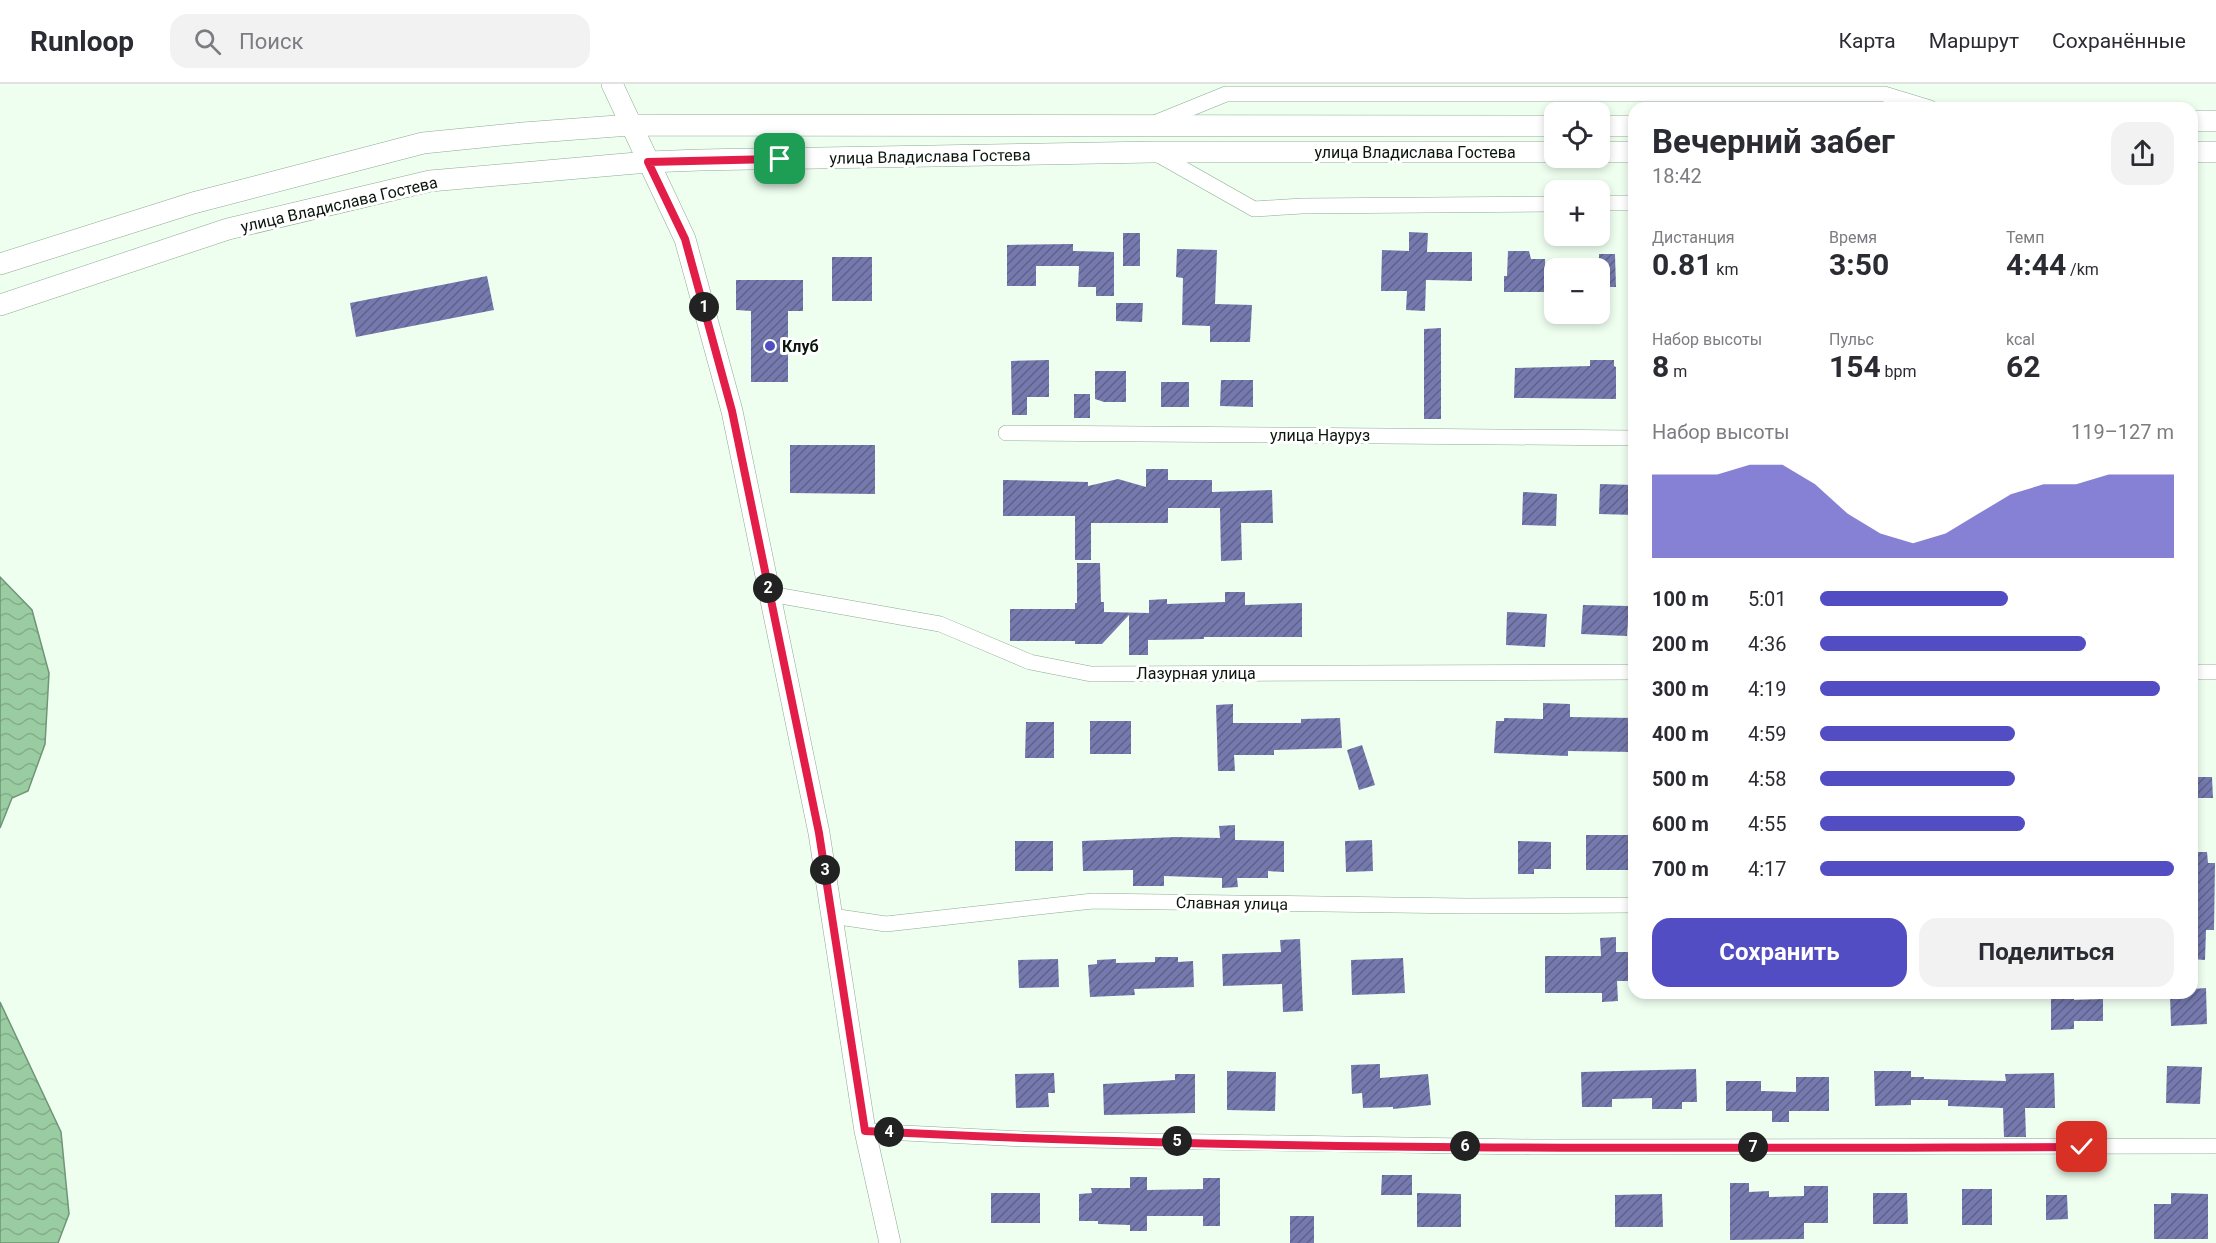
<!DOCTYPE html>
<html lang="ru">
<meta charset="utf-8">
<style>
:root{--surface:#fff;--page:#f2f2f3;--text:#2b2b33;--muted:#7c7c81;--line:#e1e1e2;--accent:#534dc4}
body{margin:0;font-family:Roboto,sans-serif;background:var(--page);color:var(--text);height:100vh;display:flex;flex-direction:column;font-size:22px;white-space:nowrap}
*{box-sizing:border-box;margin:0}
p{font-size:20px;color:var(--muted)}
.icon{flex:none;width:33px;height:33px;fill:none;stroke:currentColor;stroke-width:2;stroke-linecap:round;stroke-linejoin:round}
.map{position:relative;flex:1;overflow:hidden}
.panel{position:absolute;left:1628px;top:18px;width:570px;height:897px;display:flex;flex-direction:column;background:var(--surface);border-radius:18px;box-shadow:0 3px 9px #0003}
.panel>*{flex:none}
.buttons{position:absolute;left:1544px;top:18px;display:grid;gap:12px}
.buttons a{display:grid;place-items:center;width:66px;height:66px;border-radius:12px;background:var(--surface);box-shadow:0 3px 9px #0003;font-size:30px}
.pin{position:absolute;display:grid;place-items:center;width:51px;height:51px;color:#fff;margin:-26px;border-radius:12px;box-shadow:0 3px 9px #0006}
.km{position:absolute;width:30px;height:30px;margin:-15px;border-radius:50%;background:#222;color:#fff;font-size:16px;line-height:30px;text-align:center}
.round{display:grid;place-items:center;flex:none;width:63px;height:63px;border-radius:18px;background:var(--page)}
.overview{display:flex;align-items:center;justify-content:space-between;height:102px;padding:0 24px}
h1{font-size:33px;font-weight:700;line-height:45px}
.metrics{display:grid;grid-template-columns:repeat(3,1fr);gap:9px;height:102px;padding:6px 24px}
.metrics div{display:grid;align-content:center}
.metrics b{font-size:30px;font-weight:700}
.metrics small{font-size:16px;font-weight:400}
.metrics p{font-size:16px}
.chart{height:168px;padding:12px 24px}
.chart p{display:flex;justify-content:space-between}
.chart svg{width:100%;height:108px;margin-top:6px;fill:var(--accent);opacity:.7}
.primary-button{display:flex;gap:12px;margin-top:auto;padding:12px 24px}
.primary-button a{flex:1;height:69px;border-radius:18px;background:var(--accent);color:#fff;font-size:24px;font-weight:700;line-height:69px;text-align:center}
.primary-button a+a{background:var(--page);color:var(--text)}
ul{padding:0 24px;list-style:none;font-size:20px}
li{display:grid;grid-template-columns:96px 72px 1fr;align-items:center;height:45px}
li i{height:15px;border-radius:8px;background:var(--accent)}
header{display:flex;align-items:center;gap:36px;box-sizing:border-box;height:84px;padding:0 30px;background:var(--surface);border-bottom:2px solid var(--line)}
header strong{font-size:28px}
nav{display:flex;gap:33px;margin-inline-start:auto;font-size:21px}
.search{width:420px;height:54px;background:var(--page);display:flex;align-items:center;gap:15px;box-sizing:border-box;padding:0 21px;border-radius:18px;color:var(--muted);font-size:22px}
.map>svg:first-child{display:block}
.water{fill:url(#water-waves);stroke:#6f9576;stroke-width:1.5}
.building{fill:url(#building-hatch)}
.lines{fill:none;stroke-linecap:round;stroke-linejoin:round}
.street-casing{stroke:#8faa92;stroke-width:16}
.secondary-casing{stroke:#8faa92;stroke-width:22}
.street{stroke:#fff;stroke-width:15}
.secondary{stroke:#fff;stroke-width:21}
.route-casing{stroke:#fff;stroke-width:12}
.route{stroke:#e11d48;stroke-width:8}
.poi-dot{fill:#534dc4;stroke:#fff;stroke-width:2}
.labels{text-anchor:middle;stroke-width:6;stroke-linejoin:round;paint-order:stroke}
.street-label{font-size:16px;fill:#0c160e;stroke:#fff}
.poi-label{font-size:16px;font-weight:bold;fill:#0c160e;stroke:#fff;text-anchor:start}
</style>
<header>
<strong>Runloop</strong>
<div class="search"><svg class="icon" aria-label="search" viewBox="0 0 24 24"><circle cx="10" cy="10" r="6"/><path d="M15 15l6 6"/></svg>Поиск</div>
<nav><a>Карта</a><a>Маршрут</a><a>Сохранённые</a></nav>
</header>
<div class="map">
<svg width="2216" height="1159" viewBox="0 0 2216 1159">
<defs>
<pattern id="water-waves" width="16" height="10" patternUnits="userSpaceOnUse" patternTransform="scale(1.5)"><rect width="16" height="10" fill="#9acca2"/><path d="M0 5q4-4 8 0t8 0" fill="none" stroke="#84ae8a"/></pattern>
<pattern id="building-hatch" width="6" height="6" patternUnits="userSpaceOnUse" patternTransform="scale(1.5)"><rect width="6" height="6" fill="#7579ad"/><path d="M-1 1l2-2M0 6l6-6M5 7l2-2" fill="none" stroke="#5e628b"/></pattern>
</defs>
<rect width="100%" height="100%" fill="#eefff0"/>
<g class="water">
<path d="M0,493L32,526L49,589L45,660L28,707L12,714L0,744Z"/>
<path d="M0,918L61,1048L69,1130L58,1159H0Z"/>
</g>
<g class="building">
<path d="M1409,148L1428,149L1427,168H1472V197L1426,196L1425,227L1406,226L1407,207H1381L1382,166L1409,167Z"/>
<rect x="1123" y="149" width="17" height="33"/>
<path d="M1073,160V167L1114,168V212H1096V203H1078L1079,182H1036V202H1007V161Z"/>
<path d="M1177,165L1217,166L1215,220L1252,221L1250,258H1210V242L1182,241L1183,194L1176,193Z"/>
<path d="M1508,167H1529L1531,175H1545L1546,208H1504V192H1507Z"/>
<path d="M1599,170H1615L1616,203H1599Z"/>
<rect x="832" y="173" width="40" height="44"/>
<path d="M487,192L494,226L356,253L350,219Z"/>
<path d="M736,196H803V227H788V298H751V227L736,226Z"/>
<path d="M1116,219H1143L1142,238L1116,237Z"/>
<path d="M1441,244V335H1424V245Z"/>
<path d="M1049,276V313H1027V331H1012L1011,277Z"/>
<path d="M1590,276H1614V282L1616,283V315L1514,314L1515,284L1590,282Z"/>
<path d="M1095,287H1126V318H1104L1095,315Z"/>
<path d="M1221,296H1253V323L1220,322Z"/>
<rect x="1161" y="298" width="28" height="25"/>
<rect x="1074" y="310" width="16" height="24"/>
<path d="M790,361H875V410L790,409Z"/>
<path d="M1146,385H1168V396H1212V408L1272,406L1273,439H1241L1242,476L1221,477L1220,424H1168V439H1091V476H1075V432H1003V396L1088,398V402L1118,395L1146,403Z"/>
<path d="M1600,400L1634,401V431L1599,430Z"/>
<path d="M1523,408L1557,410L1556,442L1522,441Z"/>
<path d="M1077,479H1100L1101,518H1104V528L1149,529V516L1167,515V520L1225,518V508H1245V521L1302,519V553H1204V555L1148,556V571H1129V531L1102,560H1075V557H1010V525H1075V519H1077Z"/>
<path d="M1583,521L1629,522L1627,552L1581,550Z"/>
<path d="M1507,528L1547,530L1545,563L1506,561Z"/>
<path d="M1543,619L1570,620V633L1634,634V668L1568,667V672L1494,669L1496,637H1504V634L1543,635Z"/>
<path d="M1233,620V639H1301V635L1340,634L1342,664L1274,666V671H1234L1235,687H1218L1216,621Z"/>
<rect x="1090" y="637" width="41" height="33"/>
<path d="M1026,638H1054V674H1025Z"/>
<path d="M1362,661L1375,701L1359,706L1347,666Z"/>
<path d="M2192,693H2212L2213,714H2192Z"/>
<path d="M1235,741V756L1284,757V788L1268,787V794H1237L1238,803L1222,804V794L1164,792V802H1133V786L1083,787L1082,757L1176,753L1220,754L1219,742Z"/>
<rect x="1586" y="751" width="43" height="35"/>
<path d="M1372,756L1373,787L1346,788L1345,757Z"/>
<rect x="1015" y="757" width="38" height="30"/>
<path d="M1518,757L1551,758V785H1534V790H1518Z"/>
<path d="M2192,768H2207L2208,779H2215L2214,846H2206L2205,876L2192,875Z"/>
<path d="M1616,853V868H1634V897H1617L1618,917L1602,918V909H1545V872H1601L1600,854Z"/>
<path d="M1300,855L1303,927L1283,928L1282,900L1223,902L1222,870L1281,868L1280,856Z"/>
<path d="M1155,873H1178V878L1193,877L1194,903L1134,905L1135,911L1090,913L1088,881L1097,880V876L1116,875V879L1155,878Z"/>
<path d="M1403,874L1405,909L1352,911L1351,876Z"/>
<path d="M1058,875L1059,903L1019,904L1018,876Z"/>
<path d="M2206,904L2207,940L2171,942L2170,909H2192V905Z"/>
<path d="M2051,909H2074V916L2103,915V937H2074V945L2051,946Z"/>
<path d="M1380,980V994L1428,990L1431,1021L1393,1025V1023L1363,1024L1362,1009L1352,1010L1351,981Z"/>
<path d="M2167,982L2202,983L2200,1020L2166,1019Z"/>
<path d="M1696,985L1697,1018H1682V1025H1652V1014L1612,1015V1023H1582L1581,988Z"/>
<path d="M1227,987L1276,988L1275,1027L1227,1026Z"/>
<path d="M1874,987H1911V993H1924V995L2006,997L2005,990L2054,989L2055,1024H2025L2026,1053H2004L2003,1024L1948,1022V1016H1911V1021L1875,1022Z"/>
<path d="M1054,989L1055,1009H1048L1049,1023L1016,1024L1015,990Z"/>
<path d="M1175,990H1195V1029L1104,1031L1103,1000L1175,996Z"/>
<path d="M1796,993H1829V1027H1789V1038H1772V1027H1726V997H1761V1007L1796,1008Z"/>
<path d="M1382,1091H1412V1111H1381Z"/>
<path d="M1130,1093H1147V1106L1203,1105V1094H1220V1142H1203V1132H1147V1147H1130V1141L1098,1140V1137H1079V1110L1092,1109L1091,1104H1130Z"/>
<path d="M1730,1099H1749V1108L1769,1107V1113L1804,1112V1102H1828V1139H1804V1155L1730,1156Z"/>
<rect x="1962" y="1105" width="30" height="36"/>
<rect x="991" y="1109" width="49" height="30"/>
<path d="M1417,1109L1461,1110V1143H1417Z"/>
<path d="M1873,1109H1907L1908,1140H1873Z"/>
<path d="M2171,1109L2208,1110V1155H2154V1120H2171Z"/>
<path d="M1662,1110L1663,1143H1615V1111Z"/>
<path d="M2046,1111H2067L2068,1135L2046,1136Z"/>
<rect x="1290" y="1132" width="24" height="27"/>
</g>
<g class="lines">
<g class="street-casing">
<g id="street">
<path d="M1157,38L1226,10H1884L1930,24"/>
<path d="M1155,69L1254,125L1302,122L1554,120"/>
<path d="M1599,119H1634"/>
<path d="M1006,349L1634,354"/>
<path d="M770,510L940,540L1030,578L1091,590L1634,588"/>
<path d="M2192,588H2216"/>
<path d="M832,832L886,840L1093,817L1466,822L1634,821"/>
<path d="M865,1047L1024,1055L1532,1063L2216,1062"/>
</g>
</g>
<g class="secondary-casing">
<g id="secondary">
<path d="M612,0L685,155L732,327L819,749L865,1047L890,1159"/>
<path d="M2192,37H2216"/>
<path d="M1599,42H1634"/>
<path d="M1599,68H1634"/>
<path d="M2192,68H2216"/>
<path d="M0,180L193,119L423,59L523,49L630,41L1554,42"/>
<path d="M0,221L228,145L430,97L648,78L700,76L1153,68H1554"/>
</g>
</g>
<use href="#street" class="street"/>
<use href="#secondary" class="secondary"/>
</g>
<g class="lines">
<g class="route-casing">
<path id="route" d="M780,75L648,78L685,155L732,327L819,749L865,1047C1270,1068 1677,1064 2082,1063"/>
</g>
<use href="#route" class="route"/>
</g>
<circle class="poi-dot" cx="770" cy="262" r="6"/>
<g class="labels">
<g class="street-label">
<text x="1415" y="74">улица Владислава Гостева</text>
<text transform="translate(930 72) rotate(-1)" y="6">улица Владислава Гостева</text>
<text transform="translate(339 120) rotate(-13)" y="6">улица Владислава Гостева</text>
<text x="1320" y="357">улица Науруз</text>
<text x="1196" y="595">Лазурная улица</text>
<text transform="translate(1232 819) rotate(1)" y="6">Славная улица</text>
</g>
<g class="poi-label">
<text x="782" y="268">Клуб</text>
</g>
</g>
</svg>
<div class="buttons">
<a><svg class="icon" aria-label="locate" viewBox="0 0 24 24"><circle cx="12" cy="12" r="6"/><path d="M12 2v4M12 18v4M2 12h4M18 12h4"/></svg></a>
<a>+</a>
<a>−</a>
</div>
<div class="pin" style="left:780px;top:75px;background:#1e9e55"><svg class="icon" aria-label="arrive" viewBox="0 0 24 24"><path d="M6 21V4h12l-3 4 3 4H6"/></svg></div>
<div class="pin" style="left:2082px;top:1063px;background:#d93025"><svg class="icon" aria-label="check" viewBox="0 0 24 24"><path d="M5 12l5 5 9-10"/></svg></div>
<b class="km" style="left:704px;top:223px">1</b>
<b class="km" style="left:768px;top:504px">2</b>
<b class="km" style="left:825px;top:786px">3</b>
<b class="km" style="left:889px;top:1048px">4</b>
<b class="km" style="left:1177px;top:1057px">5</b>
<b class="km" style="left:1465px;top:1062px">6</b>
<b class="km" style="left:1753px;top:1063px">7</b>
<section class="panel">
<div class="overview"><div><h1>Вечерний забег</h1><p>18:42</p></div><a class="round"><svg class="icon" aria-label="share" viewBox="0 0 24 24"><path d="M12 15V3M7 8l5-5 5 5M5 13v7h14v-7"/></svg></a></div>
<div class="metrics">
<div><p>Дистанция</p><b>0.81<small> km</small></b></div>
<div><p>Время</p><b>3:50</b></div>
<div><p>Темп</p><b>4:44<small> /km</small></b></div>
</div>
<div class="metrics">
<div><p>Набор высоты</p><b>8<small> m</small></b></div>
<div><p>Пульс</p><b>154<small> bpm</small></b></div>
<div><p>kcal</p><b>62</b></div>
</div>
<div class="chart"><p><span>Набор высоты</span>119–127 m</p>
<svg viewBox="0 0 160 44" preserveAspectRatio="none"><path d="M0 44V10L10 10L20 10L30 6L40 6L50 14L60 26L70 34L80 38L90 34L100 26L110 18L120 14L130 14L140 10L150 10L160 10V44z"/></svg>
</div>
<ul>
<li><b>100 m</b>5:01<i style="width:53%"></i></li>
<li><b>200 m</b>4:36<i style="width:75%"></i></li>
<li><b>300 m</b>4:19<i style="width:96%"></i></li>
<li><b>400 m</b>4:59<i style="width:55%"></i></li>
<li><b>500 m</b>4:58<i style="width:55%"></i></li>
<li><b>600 m</b>4:55<i style="width:58%"></i></li>
<li><b>700 m</b>4:17<i style="width:100%"></i></li>
</ul>
<div class="primary-button"><a>Сохранить</a><a>Поделиться</a></div>
</section>
</div>
